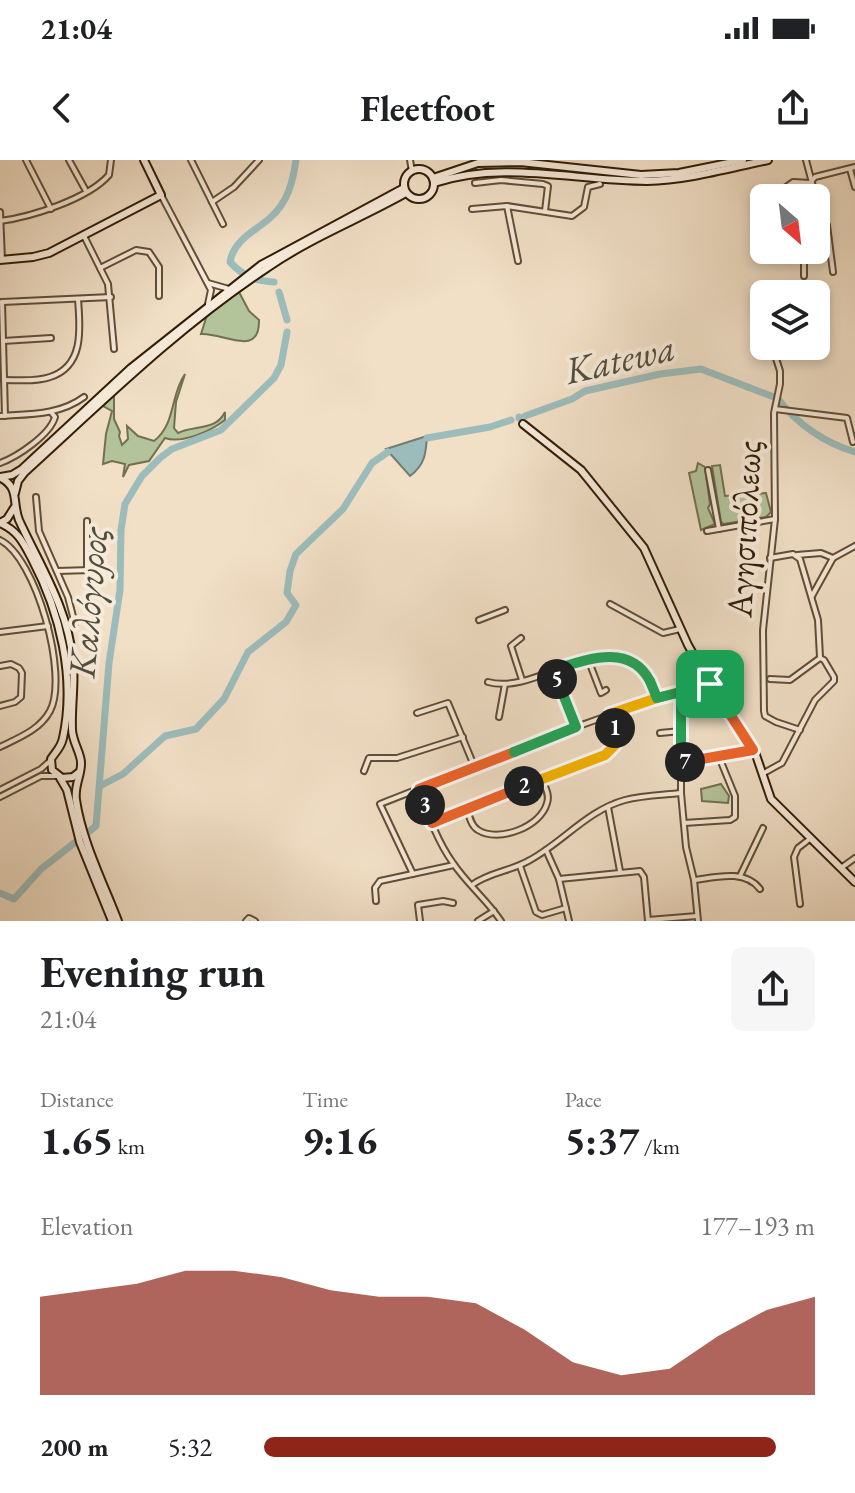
<!DOCTYPE html>
<meta charset="utf-8">
<style>
:root{--surface:#fff;--page:#f6f6f6;--text:#202124;--muted:#757577;--accent:#8f2418}
body{margin:0;font-family:"EB Garamond",serif;background:var(--page);color:var(--text);height:100vh;display:flex;flex-direction:column;font-size:30px;white-space:nowrap}
*{box-sizing:border-box;margin:0}
p{font-size:26px;color:var(--muted)}
.icon{flex:none;width:44px;height:44px;fill:none;stroke:currentColor;stroke-width:2;stroke-linecap:round;stroke-linejoin:round}
.map{position:relative;height:761px;overflow:hidden}
.sheet{display:flex;flex-direction:column;background:var(--surface);flex:1}
.sheet>*{flex:none}
.needle{width:52px;rotate:152deg}
.buttons{position:absolute;left:750px;top:24px;display:grid;gap:16px}
.buttons a{display:grid;place-items:center;width:80px;height:80px;border-radius:12px;background:var(--surface);box-shadow:0 4px 12px #0003;font-size:40px}
.pin{position:absolute;display:grid;place-items:center;width:68px;height:68px;color:#fff;margin:-34px;border-radius:16px;box-shadow:0 4px 12px #0006}
.km{position:absolute;width:40px;height:40px;margin:-20px;border-radius:50%;background:#222;color:#fff;font-size:22px;line-height:40px;text-align:center}
.round{display:grid;place-items:center;flex:none;width:84px;height:84px;border-radius:12px;background:var(--page)}
.head{display:flex;align-items:center;justify-content:space-between;height:136px;padding:0 40px}
h1{font-size:44px;font-weight:700;line-height:60px}
.metrics{display:grid;grid-template-columns:repeat(3,1fr);gap:12px;height:136px;padding:8px 40px}
.metrics div{display:grid;align-content:center}
.metrics b{font-size:40px;font-weight:700}
.metrics small{font-size:22px;font-weight:400}
.metrics p{font-size:22px}
.chart{height:224px;padding:16px 40px}
.chart p{display:flex;justify-content:space-between}
.chart svg{width:100%;height:144px;margin-top:8px;fill:var(--accent);opacity:.7}
ul{padding:0 40px;list-style:none;font-size:26px}
li{display:grid;grid-template-columns:128px 96px 1fr;align-items:center;height:60px}
li i{height:20px;border-radius:10px;background:var(--accent)}
.status{display:flex;justify-content:space-between;align-items:center;height:56px;padding:0 40px;background:var(--surface);direction:ltr}
.status svg{height:22px;fill:currentColor}
header{display:flex;justify-content:space-between;align-items:center;height:104px;padding:0 40px;background:var(--surface);font-size:36px;font-weight:700}
.map>svg:first-child{display:block}
.green{fill:#b3c39a;stroke:#727050;stroke-width:2}
.water{fill:#9cbcbb;stroke:#717c73;stroke-width:2}
.lines{fill:none;stroke-linecap:round;stroke-linejoin:round}
.river{stroke:#9cbcbb;stroke-width:7}
.street-casing{stroke:#614e36;stroke-width:8}
.secondary-casing{stroke:#311d06;stroke-width:10}
.street{stroke:#f6eada;stroke-width:4}
.secondary{stroke:#f6eada;stroke-width:6}
.split-1-casing{stroke:#fff;stroke-width:16}
.split-2-casing{stroke:#fff;stroke-width:16}
.split-3-casing{stroke:#fff;stroke-width:16}
.split-4-casing{stroke:#fff;stroke-width:16}
.split-5-casing{stroke:#fff;stroke-width:16}
.split-6-casing{stroke:#fff;stroke-width:16}
.split-7-casing{stroke:#fff;stroke-width:16}
.split-8-casing{stroke:#fff;stroke-width:16}
.split-9-casing{stroke:#fff;stroke-width:16}
.split-1{stroke:#f5b400;stroke-width:10}
.split-2{stroke:#f5b400;stroke-width:10}
.split-3{stroke:#f0652b;stroke-width:10}
.split-4{stroke:#f0652b;stroke-width:10}
.split-5{stroke:#22a559;stroke-width:10}
.split-6{stroke:#22a559;stroke-width:10}
.split-7{stroke:#22a559;stroke-width:10}
.split-8{stroke:#f0652b;stroke-width:10}
.split-9{stroke:#f5b400;stroke-width:10}
.labels{text-anchor:middle;stroke-width:8;stroke-linejoin:round;paint-order:stroke}
.street-label{font-size:36px;fill:#311d06;stroke:#f6eada}
.water-label{font-size:38px;font-style:italic;fill:#514d3c;stroke:#f6eada}
</style>
<div class="status"><b>21:04</b><svg viewBox="0 0 49 12"><path d="M0 12V9h3v3zM5 12V6h3v6zM10 12V3h3v9zM15 12V0h3v12zM26 1h20v11H26zM47 4h2v5h-2z"/></svg></div>
<header><svg class="icon" aria-label="back" viewBox="0 0 24 24"><path d="M15 5l-7 7 7 7"/></svg>Fleetfoot<svg class="icon" aria-label="share" viewBox="0 0 24 24"><path d="M12 15V3M7 8l5-5 5 5M5 13v7h14v-7"/></svg></header>
<div class="map">
<svg width="855" height="761" viewBox="0 0 855 761">
<rect width="100%" height="100%" fill="#f1dfc6"/>
<filter id="stains"><feTurbulence type="fractalNoise" baseFrequency=".0025" numOctaves="4"/><feColorMatrix values="0 0 0 0 .2 0 0 0 0 .09 0 0 0 0 .02 0 0 0 .5 -.17"/></filter>
<radialGradient id="worn" r=".72"><stop offset=".6" stop-color="#630" stop-opacity="0"/><stop offset="1" stop-color="#630" stop-opacity=".3"/></radialGradient>
<g class="green">
<path d="M239,132L249,151L259,160C260,199 222,172 201,174L207,155Z"/>
<path d="M185,214L176,242L174,268L178,273C194,265 216,271 225,252V260C211,271 182,284 165,278L149,301L129,305L123,317L125,304L112,301L103,304L106,274L112,251L103,246L114,235V259L120,272L119,276L122,285L128,279L127,266L138,276L154,281C176,264 170,235 185,214Z"/>
<path d="M698,303L705,307L710,344L708,348L715,364L701,370L689,313L696,311Z"/>
<path d="M720,305L725,336L766,333L771,352L766,357L724,364L721,362L712,306Z"/>
<path d="M721,624L729,636L728,643L702,641L701,629Z"/>
</g>
<path class="water" d="M427,276C426,293 425,305 410,316L386,289Z"/>
<g class="lines">
<g class="river">
<path d="M274,122C254,121 243,116 230,102C234,79 256,71 271,57C288,42 293,21 296,0"/>
<path d="M279,132L287,160"/>
<path d="M779,240C797,264 825,283 855,292"/>
<path d="M525,256L572,239L585,231L660,214L701,209L774,237"/>
<path d="M519,258V257"/>
<path d="M427,278L490,267L511,260"/>
<path d="M100,626L123,614L165,576L196,569L224,539L248,492L286,462L296,445L287,433L290,411L296,394L343,349L372,303L388,292"/>
<path d="M0,733L14,739L41,709L96,666L109,503L120,430L121,370L125,344L142,316L160,298L172,289L221,270L274,218L281,205L287,172"/>
</g>
<g class="street-casing">
<g id="street">
<path d="M26,0L51,49"/>
<path d="M69,0L86,31"/>
<path d="M191,0L223,64"/>
<path d="M410,0L412,11"/>
<path d="M806,0L816,38"/>
<path d="M850,9L855,27"/>
<path d="M475,23L501,20L543,24L548,26L545,51"/>
<path d="M782,30L793,22L810,23L815,17L855,7"/>
<path d="M161,35L211,130L208,144"/>
<path d="M816,39L827,65L833,112"/>
<path d="M212,42L234,27L259,0"/>
<path d="M507,46L518,101"/>
<path d="M472,49L507,46L572,56L584,47L588,27L600,24"/>
<path d="M0,52L2,100"/>
<path d="M0,61C31,57 88,39 109,15L111,0"/>
<path d="M84,76L108,124L114,189"/>
<path d="M804,90V116"/>
<path d="M100,108L136,90L149,92L159,107V136"/>
<path d="M208,123L229,129"/>
<path d="M2,142L5,256"/>
<path d="M2,142L111,137"/>
<path d="M3,181L51,178"/>
<path d="M772,186L780,211V224L774,253L775,359L763,470L764,551L765,556L776,562L800,570"/>
<path d="M4,220C18,220 36,222 50,217C85,206 80,167 78,139"/>
<path d="M775,249L847,258L853,282"/>
<path d="M0,256C30,254 60,255 84,237"/>
<path d="M0,303C17,297 50,275 55,257L51,252"/>
<path d="M708,310L719,369"/>
<path d="M36,337L39,371L68,437L75,464"/>
<path d="M707,371L775,359"/>
<path d="M0,380C36,397 69,516 50,551C40,570 18,578 0,587"/>
<path d="M797,395L821,393L833,398"/>
<path d="M770,398L793,394L800,399L818,460L820,497"/>
<path d="M57,411L91,410"/>
<path d="M87,411V361"/>
<path d="M812,436L833,398L855,386"/>
<path d="M610,444L663,473L680,469"/>
<path d="M479,460L505,450"/>
<path d="M0,472L48,466"/>
<path d="M521,478L511,486L522,520"/>
<path d="M588,499L601,533L606,530"/>
<path d="M0,506L11,504L19,508L22,513L21,537L15,542L0,546"/>
<path d="M553,510L576,567"/>
<path d="M488,522C544,538 621,445 657,538"/>
<path d="M681,532V633L686,687L694,720L698,761"/>
<path d="M417,553L448,543L475,608"/>
<path d="M499,557L505,524"/>
<path d="M660,573L681,571"/>
<path d="M681,602L753,590"/>
<path d="M364,611L369,598H397L463,577"/>
<path d="M762,614L782,603L815,540L834,521V517L824,500L820,498L790,520L770,519"/>
<path d="M419,629C428,654 437,681 453,703C467,724 487,740 501,761"/>
<path d="M0,630L41,609L50,601"/>
<path d="M0,637L41,616H57"/>
<path d="M608,647L620,711"/>
<path d="M467,648C469,656 471,666 478,670C498,683 541,667 547,643C550,635 545,627 542,619"/>
<path d="M432,663L605,595C621,582 616,571 610,554"/>
<path d="M684,663L730,660L735,657V636L719,597"/>
<path d="M546,690L559,719L569,761"/>
<path d="M520,706L536,752L542,755L566,748"/>
<path d="M841,708L855,698"/>
<path d="M413,714L380,644C489,602 596,554 710,524"/>
<path d="M740,716L763,668"/>
<path d="M559,719L640,711L644,717L648,761"/>
<path d="M695,720C716,717 745,709 760,729"/>
<path d="M472,725C489,712 512,711 530,700C563,682 588,650 625,640C643,635 663,635 681,633"/>
<path d="M376,741L375,728L380,721L454,705"/>
<path d="M800,744L794,697L798,688L811,678"/>
<path d="M648,760L697,756"/>
<path d="M246,761L249,758L255,761"/>
<path d="M420,761L418,745L443,741L453,743"/>
<path d="M478,761L494,751"/>
</g>
</g>
<g class="secondary-casing">
<g id="secondary">
<circle cx="419" cy="24" r="15"/>
<path d="M433,18L478,3L520,2L641,15L679,13L743,0"/>
<path d="M434,23C503,0 576,21 647,21C688,20 729,8 768,0"/>
<path d="M0,100L33,97L49,93L161,35L144,0"/>
<path d="M523,264L581,310L644,388L688,485L710,524L756,595L771,639L855,722"/>
<path d="M0,317L12,315L22,309L131,208L261,105L404,28"/>
<path d="M1,318C20,328 12,343 19,360C41,408 68,448 73,502C75,525 71,547 72,569C72,582 82,594 81,604C81,616 74,626 76,640C82,681 103,722 118,761"/>
<path d="M15,333L18,321L25,312C103,241 179,166 267,108C310,78 360,59 406,33"/>
<path d="M14,348L7,359L0,363C18,371 23,382 32,399C60,452 76,518 63,578C61,588 56,591 51,599L52,610L62,618L73,617L78,613"/>
<path d="M60,618L67,630L80,682L112,761"/>
</g>
</g>
<use href="#street" class="street"/>
<use href="#secondary" class="secondary"/>
</g>
<g class="lines">
<g class="split-1-casing">
<path id="split-1" d="M615,568L610,554L657,538L710,524"/>
</g>
<g class="split-2-casing">
<path id="split-2" d="M524,626L605,595L615,585V568"/>
</g>
<g class="split-3-casing">
<path id="split-3" d="M425,645L432,663L524,626"/>
</g>
<g class="split-4-casing">
<path id="split-4" d="M425,645L419,629L514,592"/>
</g>
<g class="split-5-casing">
<path id="split-5" d="M514,592L576,567L557,519"/>
</g>
<g class="split-6-casing">
<path id="split-6" d="M557,519L553,510C586,500 629,482 650,521"/>
</g>
<g class="split-7-casing">
<path id="split-7" d="M650,521L657,538L681,532V602H685"/>
</g>
<g class="split-8-casing">
<path id="split-8" d="M685,602L753,590L726,548"/>
</g>
<g class="split-9-casing">
<path id="split-9" d="M710,524L726,548"/>
</g>
<use href="#split-1" class="split-1"/>
<use href="#split-2" class="split-2"/>
<use href="#split-3" class="split-3"/>
<use href="#split-4" class="split-4"/>
<use href="#split-5" class="split-5"/>
<use href="#split-6" class="split-6"/>
<use href="#split-7" class="split-7"/>
<use href="#split-8" class="split-8"/>
<use href="#split-9" class="split-9"/>
</g>
<g class="labels">
<g class="street-label">
<text transform="translate(743 369) rotate(-87)" y="13">Αγησιπόλεως</text>
</g>
<g class="water-label">
<text transform="translate(620 199) rotate(-13)" y="13">Katewa</text>
<text transform="translate(88 442) rotate(-85)" y="13">Καλόγυρος</text>
</g>
</g>
<rect width="100%" height="100%" filter="url(#stains)"/>
<rect width="100%" height="100%" fill="url(#worn)"/>
</svg>
<div class="buttons">
<a><svg class="needle" viewBox="-14 -14 28 28"><path d="M0-13l5 13h-10z" fill="#e53935"/><path d="M0 13l5-13h-10z" fill="#757577"/></svg></a>
<a><svg class="icon" aria-label="layers" viewBox="0 0 24 24"><path d="M12 4l9 5-9 5-9-5zM3 14l9 5 9-5"/></svg></a>
</div>
<div class="pin" style="left:710px;top:524px;background:#1e9e55"><svg class="icon" aria-label="arrive" viewBox="0 0 24 24"><path d="M6 21V4h12l-3 4 3 4H6"/></svg></div>
<b class="km" style="left:615px;top:568px">1</b>
<b class="km" style="left:524px;top:626px">2</b>
<b class="km" style="left:425px;top:645px">3</b>
<b class="km" style="left:557px;top:519px">5</b>
<b class="km" style="left:685px;top:602px">7</b>
</div>
<section class="sheet">
<div class="head"><div><h1>Evening run</h1><p>21:04</p></div><a class="round"><svg class="icon" aria-label="share" viewBox="0 0 24 24"><path d="M12 15V3M7 8l5-5 5 5M5 13v7h14v-7"/></svg></a></div>
<div class="metrics">
<div><p>Distance</p><b>1.65<small> km</small></b></div>
<div><p>Time</p><b>9:16</b></div>
<div><p>Pace</p><b>5:37<small> /km</small></b></div>
</div>
<div class="chart"><p><span>Elevation</span>177–193 m</p>
<svg viewBox="0 0 160 44" preserveAspectRatio="none"><path d="M0 44V14L10 12L20 10L30 6L40 6L50 8L60 12L70 14L80 14L90 16L100 24L110 34L120 38L130 36L140 26L150 18L160 14V44z"/></svg>
</div>
<ul>
<li><b>200 m</b>5:32<i style="width:93%"></i></li>
</ul>
</section>
